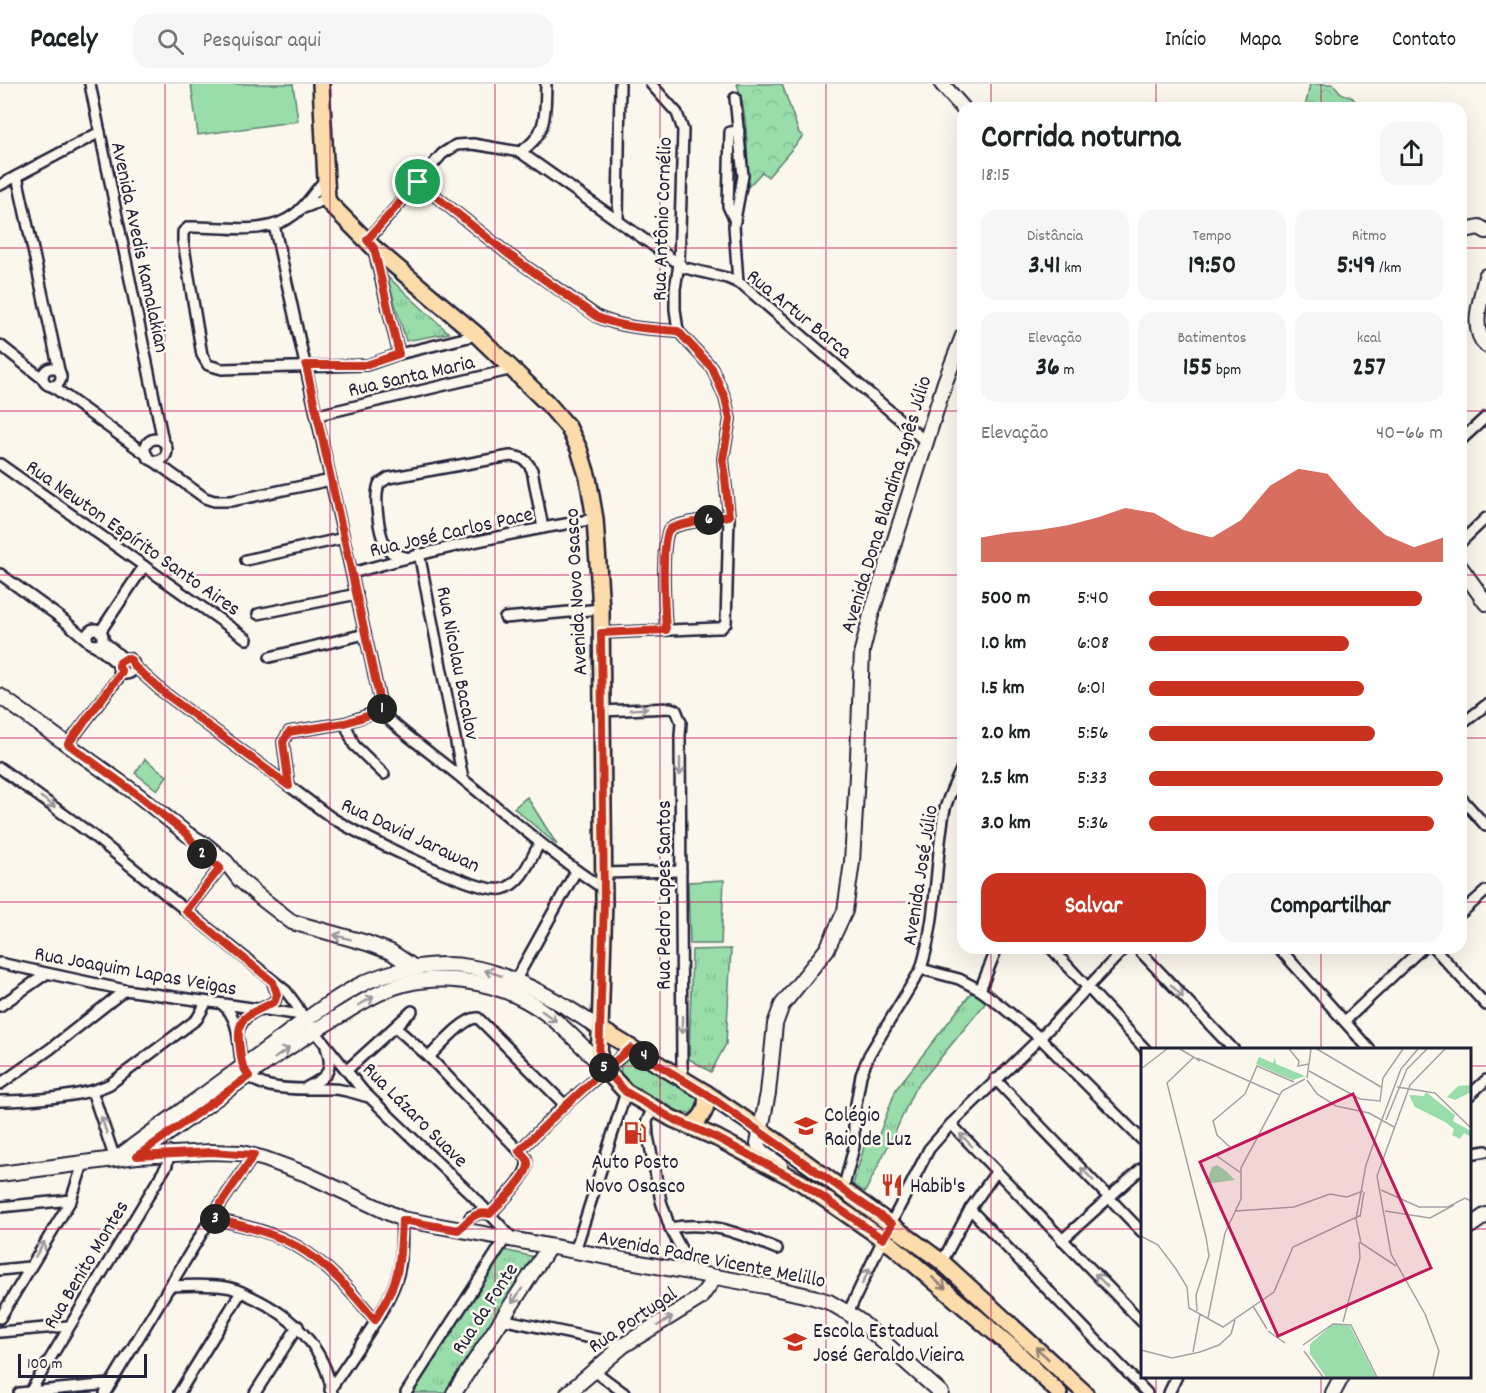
<!DOCTYPE html>
<html lang="pt">
<meta charset="utf-8">
<style>
:root{--surface:#fff;--page:#f6f6f6;--text:#202124;--muted:#757577;--line:#e0e0e0;--accent:#c8321e}
body{margin:0;font-family:Dekko,sans-serif;background:var(--page);color:var(--text);height:100vh;display:flex;flex-direction:column;font-size:22px;white-space:nowrap}
*{box-sizing:border-box;margin:0}
p{font-size:20px;color:var(--muted)}
.icon{flex:none;width:33px;height:33px;fill:none;stroke:currentColor;stroke-width:2;stroke-linecap:round;stroke-linejoin:round}
.map{position:relative;flex:1;overflow:hidden}
.sheet{position:absolute;left:957px;top:18px;width:510px;height:852px;display:flex;flex-direction:column;background:var(--surface);border-radius:18px;box-shadow:0 6px 24px #0002}
.sheet>*{flex:none}
.scale{position:absolute;left:18px;bottom:15px;width:129px;box-sizing:border-box;padding-left:6px;border:3px solid #22223b;border-top:0;font-size:16px;line-height:21px;white-space:nowrap;color:#22223b;-webkit-text-stroke:4px #fbf7ec;paint-order:stroke}
.pin{position:absolute;display:grid;place-items:center;width:51px;height:51px;color:#fff;margin:-26px;border:3px solid #fff;border-radius:50%;box-shadow:0 2px 6px #0007}
.km{position:absolute;width:30px;height:30px;margin:-15px;border-radius:50%;background:#222;color:#fff;font-size:16px;line-height:30px;text-align:center}
.round{display:grid;place-items:center;flex:none;width:63px;height:63px;border-radius:18px;background:var(--page)}
.headline{display:flex;align-items:center;justify-content:space-between;height:102px;padding:0 24px}
h1{font-size:33px;font-weight:700;line-height:45px}
.stats{display:grid;grid-template-columns:repeat(3,1fr);gap:9px;height:102px;padding:6px 24px}
.stats div{display:grid;align-content:center;border-radius:15px;background:var(--page);text-align:center}
.stats b{font-size:26px;font-weight:700}
.stats small{font-size:16px;font-weight:400}
.stats p{font-size:16px}
.chart{height:168px;padding:12px 24px}
.chart p{display:flex;justify-content:space-between}
.chart svg{width:100%;height:108px;margin-top:6px;fill:var(--accent);opacity:.7}
.primary-button{display:flex;gap:12px;margin-top:auto;padding:12px 24px}
.primary-button a{flex:1;height:69px;border-radius:18px;background:var(--accent);color:#fff;font-size:24px;font-weight:700;line-height:69px;text-align:center}
.primary-button a+a{background:var(--page);color:var(--text)}
ul{padding:0 24px;list-style:none;font-size:20px}
li{display:grid;grid-template-columns:96px 72px 1fr;align-items:center;height:45px}
li i{height:15px;border-radius:8px;background:var(--accent)}
header{display:flex;align-items:center;gap:36px;box-sizing:border-box;height:84px;padding:0 30px;background:var(--surface);border-bottom:2px solid var(--line)}
header strong{font-size:28px}
nav{display:flex;gap:33px;margin-inline-start:auto;font-size:21px}
.search{width:420px;height:54px;background:var(--page);display:flex;align-items:center;gap:15px;box-sizing:border-box;padding:0 21px;border-radius:18px;color:var(--muted);font-size:22px}
.map>svg:first-child{display:block}
.grass{fill:#98ddaa;stroke:#5d8072;stroke-width:1.5}
.forest{fill:url(#forest-crowns);stroke:#5d8072;stroke-width:1.5}
.park{fill:url(#park-tufts);stroke:#5d8072;stroke-width:1.5}
.lines{fill:none;stroke-linecap:round;stroke-linejoin:round}
.street-casing{stroke:#22223b;stroke-width:14}
.secondary-casing{stroke:#22223b;stroke-width:18}
.primary-casing{stroke:#22223b;stroke-width:20}
.street{stroke:#fbf7ec;stroke-width:9}
.secondary{stroke:#fbf7ec;stroke-width:14}
.primary{stroke:#fddcac;stroke-width:15}
.oneway{stroke:#99979c}
.oneway2{stroke:#907f74}
.route-casing{stroke:#fff;stroke-width:12}
.route{stroke:#c8321e;stroke-width:8}
.grid{fill:none;stroke:#c2185b;stroke-width:1.5;stroke-opacity:0.55}
.labels{text-anchor:middle;stroke-width:5;stroke-linejoin:round;paint-order:stroke}
.street-label{font-size:21px;fill:#22223b;stroke:#fbf7ec}
.poi-label{font-size:21px;fill:#22223b;stroke:#fbf7ec;text-anchor:start}
.inset-road{fill:none;stroke:#a4a2a5;stroke-width:1.5}
.view{fill:#c2185b;fill-opacity:0.15;stroke:#c2185b;stroke-width:3}
.inset-edge{fill:none;stroke:#22223b;stroke-width:3}
</style>
<header>
<strong>Pacely</strong>
<div class="search"><svg class="icon" aria-label="search" viewBox="0 0 24 24"><circle cx="10" cy="10" r="6"/><path d="M15 15l6 6"/></svg>Pesquisar aqui</div>
<nav><a>Início</a><a>Mapa</a><a>Sobre</a><a>Contato</a></nav>
</header>
<div class="map">
<svg width="1486" height="1309" viewBox="0 0 1486 1309">
<defs>
<pattern id="forest-crowns" width="20" height="18" patternUnits="userSpaceOnUse" patternTransform="scale(1.5)"><rect width="20" height="18" fill="#98ddaa"/><path d="M2 6a3 3 0 1 1 6 0M12 15a3 3 0 1 1 6 0" fill="none" stroke="#83bd93"/></pattern>
<pattern id="park-tufts" width="24" height="20" patternUnits="userSpaceOnUse" patternTransform="scale(1.5)"><rect width="24" height="20" fill="#98ddaa"/><path d="M3 7l-1-3M5 7V3M7 7l1-3M15 17l-1-3M17 17v-4M19 17l1-3" fill="none" stroke="#83bd93"/></pattern>
</defs>
<rect width="100%" height="100%" fill="#fbf7ec"/>
<filter id="ink" filterUnits="userSpaceOnUse"><feTurbulence type="fractalNoise" baseFrequency=".0167" numOctaves="2"/><feDisplacementMap in="SourceGraphic" scale="12" xChannelSelector="R" yChannelSelector="G"/><feConvolveMatrix kernelMatrix="1 2 1 2 8 2 1 2 1" color-interpolation-filters="sRGB"/></filter>
<g filter="url(#ink)">
<g class="grass">
<path d="M191,0H293L298,37L198,51Z"/>
<path d="M145,675L167,692L157,706L135,689Z"/>
<path d="M724,796L721,860H690L688,798Z"/>
</g>
<g class="forest">
<path d="M737,0H782L799,49L803,52L768,93L762,88L747,104C748,71 748,31 737,0Z"/>
<path d="M1310,0H1333L1341,9L1353,14L1359,24H1305Z"/>
</g>
<g class="park">
<path d="M387,192L449,249L406,257Z"/>
<path d="M527,713L557,761L514,724Z"/>
<path d="M731,865L726,960L711,988L689,975L692,866Z"/>
<path d="M972,908L988,916L914,1006L897,1044L865,1108L853,1101L868,1049L877,1056L896,1005Z"/>
<path d="M634,970L697,1013L701,1020L696,1029C677,1034 587,993 634,970Z"/>
<path d="M503,1166L535,1173L450,1309H413Z"/>
</g>
<g class="lines">
<g class="street-casing">
<g id="street">
<path d="M90,0L163,357"/>
<path d="M651,0L677,29L683,46L679,180L675,205V225L678,247"/>
<path d="M735,14L743,92L734,141L738,199"/>
<path d="M520,68C548,51 545,29 546,0"/>
<path d="M17,92L59,286"/>
<path d="M326,95C315,106 307,121 295,130C266,153 223,142 189,143L183,148V157L202,271L208,281L222,285L367,281L399,270L477,251"/>
<path d="M418,98L508,170L598,233C623,244 651,245 678,247"/>
<path d="M0,101L100,48"/>
<path d="M301,125L327,115"/>
<path d="M618,136L620,0"/>
<path d="M735,137L728,122L730,48L739,47"/>
<path d="M274,141L382,626L386,633C411,656 439,675 465,697C511,734 554,773 604,805"/>
<path d="M367,157L442,70L456,61L473,60L520,68L685,184L727,194L743,201L926,358"/>
<path d="M374,166L399,270"/>
<path d="M0,261L43,295"/>
<circle cx="52" cy="293" r="9"/>
<path d="M52,302L147,371"/>
<path d="M318,331L513,285"/>
<circle cx="156" cy="366" r="11"/>
<path d="M1461,356L1486,333"/>
<path d="M154,377L205,414L214,417H231L331,396"/>
<path d="M0,380L247,555"/>
<path d="M1461,458L1486,434"/>
<path d="M419,469L463,695"/>
<path d="M406,473C402,472 396,471 392,469C378,459 374,415 379,400L388,394L510,372C522,373 526,375 532,386L543,444"/>
<path d="M246,476L344,454"/>
<path d="M352,489C432,466 513,448 595,435"/>
<path d="M0,490L61,534L87,556"/>
<path d="M258,530L357,510"/>
<path d="M505,534L601,525"/>
<circle cx="95" cy="553" r="8"/>
<path d="M666,546C665,530 660,453 670,445C677,439 717,434 729,432"/>
<path d="M100,548L144,482"/>
<path d="M601,549L717,544H721L726,539L729,432L723,375L730,335L725,314L712,284L678,247"/>
<path d="M102,556L124,575"/>
<path d="M95,561L119,581"/>
<path d="M270,573L365,550"/>
<circle cx="126" cy="582" r="8"/>
<path d="M134,582L163,608L332,734C359,750 476,810 502,805C521,801 531,775 539,760"/>
<path d="M602,627L670,624L676,626L681,638L680,652L682,983L684,996"/>
<path d="M345,639L354,661L384,690"/>
<path d="M1461,641L1486,621"/>
<path d="M68,660L122,589"/>
<path d="M0,684L91,750L286,907L297,922L302,931L363,1007L473,1112L513,1155"/>
<path d="M289,702L283,658L289,648L345,639L382,626"/>
<path d="M1461,714L1486,742"/>
<path d="M604,789L681,787"/>
<path d="M186,827L220,784"/>
<path d="M1461,829L1486,807"/>
<path d="M1051,864L1146,966"/>
<path d="M1137,864L1234,966"/>
<path d="M1279,864L1370,966"/>
<path d="M1434,864L1486,921"/>
<path d="M0,879L125,906L302,931"/>
<path d="M921,885L959,895L980,906L1000,921L1040,954L1142,1056"/>
<path d="M515,897L576,787"/>
<path d="M980,906L997,864"/>
<path d="M223,921C239,934 238,957 241,977C246,1012 308,1004 332,1005C344,1005 357,1010 369,1013"/>
<path d="M0,922L46,890"/>
<path d="M1345,937L1422,864"/>
<path d="M395,943L429,973L526,1074C533,1090 501,1117 490,1130L480,1129L470,1133"/>
<path d="M238,948C245,926 259,928 275,917L277,910L273,899"/>
<path d="M429,973C439,963 465,932 478,934L565,1021"/>
<path d="M347,986L412,927"/>
<path d="M995,995L1142,1148"/>
<path d="M0,1000L50,965L125,906"/>
<path d="M307,1003C328,993 334,986 326,963"/>
<path d="M92,1007L115,1075"/>
<path d="M1470,1011L1486,996"/>
<path d="M0,1017C29,1017 84,1013 110,1000L197,935L206,919"/>
<path d="M653,1024L647,1037L648,1052L661,1117L670,1144L694,1189"/>
<path d="M951,1040L1142,1238"/>
<path d="M519,1067L565,1021L631,964"/>
<path d="M1470,1070L1486,1067"/>
<path d="M843,1106L854,1063V1032L861,991L869,971L921,885C937,834 935,781 944,729C947,713 957,696 963,681"/>
<path d="M0,1123L71,1116"/>
<path d="M970,1125L1147,1309"/>
<path d="M211,1134C240,1141 272,1147 298,1163C328,1180 353,1210 375,1236"/>
<path d="M670,1144C711,1136 740,1150 777,1165"/>
<path d="M1062,1156L1142,1084"/>
<path d="M575,1167L626,1008"/>
<path d="M942,1178L970,1125L996,1088"/>
<path d="M0,1186L29,1183"/>
<path d="M170,1202C188,1201 207,1200 226,1203C235,1204 244,1209 252,1213C292,1232 325,1263 332,1309"/>
<path d="M848,1229L883,1155L929,1065L951,1040L1040,954L1125,864"/>
<path d="M0,1234L71,1116L83,1080"/>
<path d="M501,1235L624,1261"/>
<path d="M0,1248L68,1242"/>
<path d="M593,1286L624,1309"/>
<path d="M330,1306C350,1274 392,1221 399,1186C403,1170 401,1152 402,1135"/>
<path d="M30,1308L167,1081L169,1070"/>
<path d="M19,1309L110,1300"/>
<path d="M105,1309L211,1134L254,1071"/>
<path d="M179,1309L241,1208"/>
<path d="M255,1309L298,1242"/>
<path d="M406,1309L505,1155"/>
<path d="M1169,1309L1177,1292"/>
</g>
</g>
<g class="secondary-casing">
<g id="secondary">
<path d="M942,0L963,24"/>
<path d="M1461,147L1479,143L1486,147"/>
<path d="M1486,192C1482,213 1469,244 1486,261"/>
<path d="M1461,484L1486,519"/>
<path d="M0,612L138,711L187,750L207,762L226,778L240,796L261,814L292,838L367,859L391,868L415,884"/>
<path d="M137,1072C203,1024 269,973 339,932C359,920 381,906 404,900C441,891 485,896 519,913C551,928 575,955 599,979"/>
<path d="M117,1074C164,1039 211,1006 257,972C290,948 323,921 358,902C388,886 436,877 469,883C513,890 564,920 600,945"/>
<path d="M780,1081L761,1068L758,1059L768,1009L775,940L782,921L827,865L845,827L852,778L858,673L862,567L871,531L945,298L963,252"/>
<path d="M0,1090L137,1072L211,1068L242,1069L265,1075L306,1090L402,1135L765,1202L813,1213L829,1218L848,1229L861,1238L941,1309"/>
<path d="M1470,1142L1486,1131"/>
<path d="M454,1309L549,1163"/>
<path d="M568,1309L624,1261L700,1214L715,1193"/>
<path d="M1333,1309L1342,1292"/>
</g>
</g>
<g class="primary-casing">
<g id="primary">
<path d="M321,0L327,115L330,120L374,164L477,251L548,320L568,343L579,365L588,394L595,435L601,525L604,818L599,979L626,1008L673,1035L717,1054L802,1099L893,1162L1015,1266L1059,1309"/>
<path d="M600,945L706,1009L771,1053L942,1178L1085,1309"/>
<path d="M690,1042C703,1034 708,1025 706,1009"/>
</g>
</g>
<use href="#street" class="street"/>
<use href="#secondary" class="secondary"/>
<use href="#primary" class="primary"/>
</g>
<defs><path id="oneway-shaft" d="M-6 0H5M1.5-3L5.5 0L1.5 3" fill="none" stroke-width="1.6" stroke-linecap="round" stroke-linejoin="round" transform="scale(1.5)"/></defs>
<g class="oneway">
<use href="#oneway-shaft" transform="translate(639 625) rotate(-4)"/>
<use href="#oneway-shaft" transform="translate(680 683) rotate(90)"/>
<use href="#oneway-shaft" transform="translate(48 718) rotate(35)"/>
<use href="#oneway-shaft" transform="translate(342 853) rotate(-165)"/>
<use href="#oneway-shaft" transform="translate(493 889) rotate(-161)"/>
<use href="#oneway-shaft" transform="translate(1177 907) rotate(46)"/>
<use href="#oneway-shaft" transform="translate(366 917) rotate(-30)"/>
<use href="#oneway-shaft" transform="translate(549 932) rotate(36)"/>
<use href="#oneway-shaft" transform="translate(682 941) rotate(90)"/>
<use href="#oneway-shaft" transform="translate(282 969) rotate(-35)"/>
<use href="#oneway-shaft" transform="translate(104 1041) rotate(-108)"/>
<use href="#oneway-shaft" transform="translate(966 1056) rotate(-134)"/>
<use href="#oneway-shaft" transform="translate(1087 1090) rotate(-134)"/>
<use href="#oneway-shaft" transform="translate(40 1165) rotate(-58)"/>
<use href="#oneway-shaft" transform="translate(866 1192) rotate(-65)"/>
<use href="#oneway-shaft" transform="translate(1101 1196) rotate(-135)"/>
<use href="#oneway-shaft" transform="translate(517 1212) rotate(124)"/>
<use href="#oneway-shaft" transform="translate(665 1237) rotate(-32)"/>
</g>
<g class="oneway2">
<use href="#oneway-shaft" transform="translate(939 1199) rotate(40)"/>
<use href="#oneway-shaft" transform="translate(1042 1269) rotate(-137)"/>
</g>
</g>
<g class="lines" filter="url(#ink)">
<g class="route-casing">
<path id="route" d="M418,98L367,156L374,164L399,270L366,281H306L382,627L345,639L289,648L283,658L289,702L163,608L134,582L131,576L127,574L119,579V583L122,588L68,660L138,711L187,750L201,769L220,784L186,827L273,898L277,910L275,917C251,932 234,928 240,965C241,976 242,983 249,992L137,1072L211,1068L254,1071L211,1134C240,1141 272,1148 298,1163C328,1180 353,1210 375,1236C400,1196 400,1182 402,1136L458,1146C469,1137 474,1126 490,1130C499,1120 530,1091 528,1079C528,1074 523,1071 519,1067C555,1031 591,996 631,964L706,1010L892,1140L883,1155L802,1099L717,1054L673,1035L626,1008L599,979L604,818L601,549L666,546C665,530 660,453 670,445C677,439 717,434 729,432L723,375L730,335L725,314L712,284L678,247C651,245 623,244 597,233L508,170L418,98"/>
</g>
<use href="#route" class="route"/>
</g>
<path class="grid" d="M165,0V1309M330,0V1309M495,0V1309M660,0V1309M826,0V1309M991,0V24M1156,0V24M1321,0V24M0,164H963M1461,164H1486M0,327H963M1461,327H1486M0,491H963M1461,491H1486M0,654H963M1461,654H1486M0,818H963M1461,818H1486M991,864V1309M1156,864V966M1321,864V966M0,982H1142M1470,982H1486M0,1145H1142M1470,1145H1486M1156,1292V1309M1321,1292V1309"/>
<defs>
<g id="school-bare" transform="scale(1.8)"><path d="M0-5L7-2L0 1L-7-2ZM-4 1L0 2.5L4 1V4Q0 6-4 4Z" fill="#c8321e" stroke="#fbf7ec" stroke-width="2.5" paint-order="stroke"/></g>
<g id="fuel-bare" transform="scale(1.8)"><path d="M-5.5-6h7V0h2V4h1.3V-2.5L3-4.5l.8-.8L6-3V5H2.5V1h-1V6h-7ZM-4.2-4.7v3.2H.2V-4.7Z" fill="#c8321e" stroke="#fbf7ec" stroke-width="2.5" paint-order="stroke"/></g>
<g id="restaurant-bare" transform="scale(1.8)"><path d="M-5-6h1v4h1v-4h1v4h1v-4h1v5L-1.5 .5V6h-2V.5L-5-1ZM5-6V6H3V1.5H1.5Q1.5-4 5-6Z" fill="#c8321e" stroke="#fbf7ec" stroke-width="2.5" paint-order="stroke"/></g>
</defs>
<g fill-rule="evenodd">
<use href="#school-bare" x="806" y="1042"/>
<use href="#fuel-bare" x="635" y="1049"/>
<use href="#restaurant-bare" x="892" y="1101"/>
<use href="#school-bare" x="795" y="1258"/>
</g>
<g class="labels">
<g class="street-label">
<text transform="translate(661 135) rotate(-88)" y="7">Rua Antônio Cornélio</text>
<text transform="translate(141 163) rotate(78)" y="7">Avenida Avedis Kamalakian</text>
<text transform="translate(800 229) rotate(39)" y="7">Rua Artur Barca</text>
<text transform="translate(411 291) rotate(-13)" y="7">Rua Santa Maria</text>
<text transform="translate(885 420) rotate(-73)" y="7">Avenida Dona Blandina Ignês Júlio</text>
<text transform="translate(451 447) rotate(-13)" y="7">Rua José Carlos Pace</text>
<text transform="translate(134 453) rotate(35)" y="7">Rua Newton Espírito Santo Aires</text>
<text transform="translate(575 508) rotate(-93)" y="7">Avenida Novo Osasco</text>
<text transform="translate(459 579) rotate(79)" y="7">Rua Nicolau Bacalov</text>
<text transform="translate(411 750) rotate(25)" y="7">Rua David Jarawan</text>
<text transform="translate(919 791) rotate(-81)" y="7">Avenida José Júlio</text>
<text transform="translate(663 811) rotate(-90)" y="7">Rua Pedro Lopes Santos</text>
<text transform="translate(136 886) rotate(10)" y="7">Rua Joaquim Lapas Veigas</text>
<text transform="translate(416 1030) rotate(45)" y="7">Rua Lázaro Suave</text>
<text transform="translate(712 1174) rotate(11)" y="7">Avenida Padre Vicente Melillo</text>
<text transform="translate(85 1180) rotate(-59)" y="7">Rua Benito Montes</text>
<text transform="translate(484 1224) rotate(-57)" y="7">Rua da Fonte</text>
<text transform="translate(632 1235) rotate(-34)" y="7">Rua Portugal</text>
</g>
<g class="poi-label">
<text x="824" y="1037">Colégio<tspan x="824" dy="24">Raio de Luz</tspan></text>
<text x="635" y="1084" text-anchor="middle">Auto Posto<tspan x="635" dy="24">Novo Osasco</tspan></text>
<text x="910" y="1108">Habib's</text>
<text x="813" y="1253">Escola Estadual<tspan x="813" dy="24">José Geraldo Vieira</tspan></text>
</g>
</g>
<g transform="translate(1141 964)">
<rect width="330" height="330" fill="#fbf7ec"/>
<path d="M330,37V44L314,52L306,49L317,38ZM285,44L314,67L312,73L330,83V89L323,85L319,91L311,87L313,81L304,74L274,59L268,47L283,48ZM76,117L85,123L94,132L65,136L71,119Z" fill="#98ddaa"/>
<path d="M118,9L132,15L134,10L135,16L164,28L152,32L135,25L115,16ZM192,276L209,278L235,329H185L169,306V296Z" fill="#98ddaa"/>
<path class="inset-road" d="M39,1L59,13M148,1L158,13L157,18L168,16M176,1L240,39M53,9L26,35L65,189L68,208L55,247L56,263M56,10L139,47M0,21L26,1M168,23L219,51L239,53L242,30L262,1M166,30L170,1M166,32L176,46L195,58L228,65L253,79M256,39L294,45L330,80M245,72L266,21L286,1M100,125L76,108L90,100L76,87L72,73L104,46L116,18L153,34M240,142L278,159H307L324,150L330,153M95,163L153,159L189,146L206,149L222,143M244,163L289,170L313,157M219,169L223,144M0,188L17,197L35,221L46,239L48,260L82,279L133,244L152,199L220,167M255,218L220,195L215,171L225,117L240,74L260,21L277,1M112,258L126,281M67,270L84,185L100,151V120L141,43L164,31M202,274L219,210L218,194M127,283L144,295M162,297L192,276L210,277L236,329M0,302L31,310L59,304L78,297L90,286L94,272M163,303L182,329M52,304L59,266M292,329L298,303L284,266L250,206L236,128L269,37L304,1"/>
<path class="view" d="M212,46L290,220L137,288L59,114Z"/>
<rect width="330" height="330" class="inset-edge"/>
</g>
</svg>
<div class="scale">100 m</div>
<div class="pin" style="left:418px;top:98px;background:#1e9e55"><svg class="icon" aria-label="arrive" viewBox="0 0 24 24"><path d="M6 21V4h12l-3 4 3 4H6"/></svg></div>
<b class="km" style="left:382px;top:625px">1</b>
<b class="km" style="left:202px;top:770px">2</b>
<b class="km" style="left:215px;top:1135px">3</b>
<b class="km" style="left:644px;top:972px">4</b>
<b class="km" style="left:604px;top:984px">5</b>
<b class="km" style="left:709px;top:436px">6</b>
<section class="sheet">
<div class="headline"><div><h1>Corrida noturna</h1><p>18:15</p></div><a class="round"><svg class="icon" aria-label="share" viewBox="0 0 24 24"><path d="M12 15V3M7 8l5-5 5 5M5 13v7h14v-7"/></svg></a></div>
<div class="stats">
<div><p>Distância</p><b>3.41<small> km</small></b></div>
<div><p>Tempo</p><b>19:50</b></div>
<div><p>Ritmo</p><b>5:49<small> /km</small></b></div>
</div>
<div class="stats">
<div><p>Elevação</p><b>36<small> m</small></b></div>
<div><p>Batimentos</p><b>155<small> bpm</small></b></div>
<div><p>kcal</p><b>257</b></div>
</div>
<div class="chart"><p><span>Elevação</span>40–66 m</p>
<svg viewBox="0 0 160 44" preserveAspectRatio="none"><path d="M0 44V34L10 32L20 31L30 29L40 26L50 22L60 24L70 31L80 34L90 27L100 13L110 6L120 8L130 22L140 33L150 38L160 34V44z"/></svg>
</div>
<ul>
<li><b>500 m</b>5:40<i style="width:93%"></i></li>
<li><b>1.0 km</b>6:08<i style="width:68%"></i></li>
<li><b>1.5 km</b>6:01<i style="width:73%"></i></li>
<li><b>2.0 km</b>5:56<i style="width:77%"></i></li>
<li><b>2.5 km</b>5:33<i style="width:100%"></i></li>
<li><b>3.0 km</b>5:36<i style="width:97%"></i></li>
</ul>
<div class="primary-button"><a>Salvar</a><a>Compartilhar</a></div>
</section>
</div>
